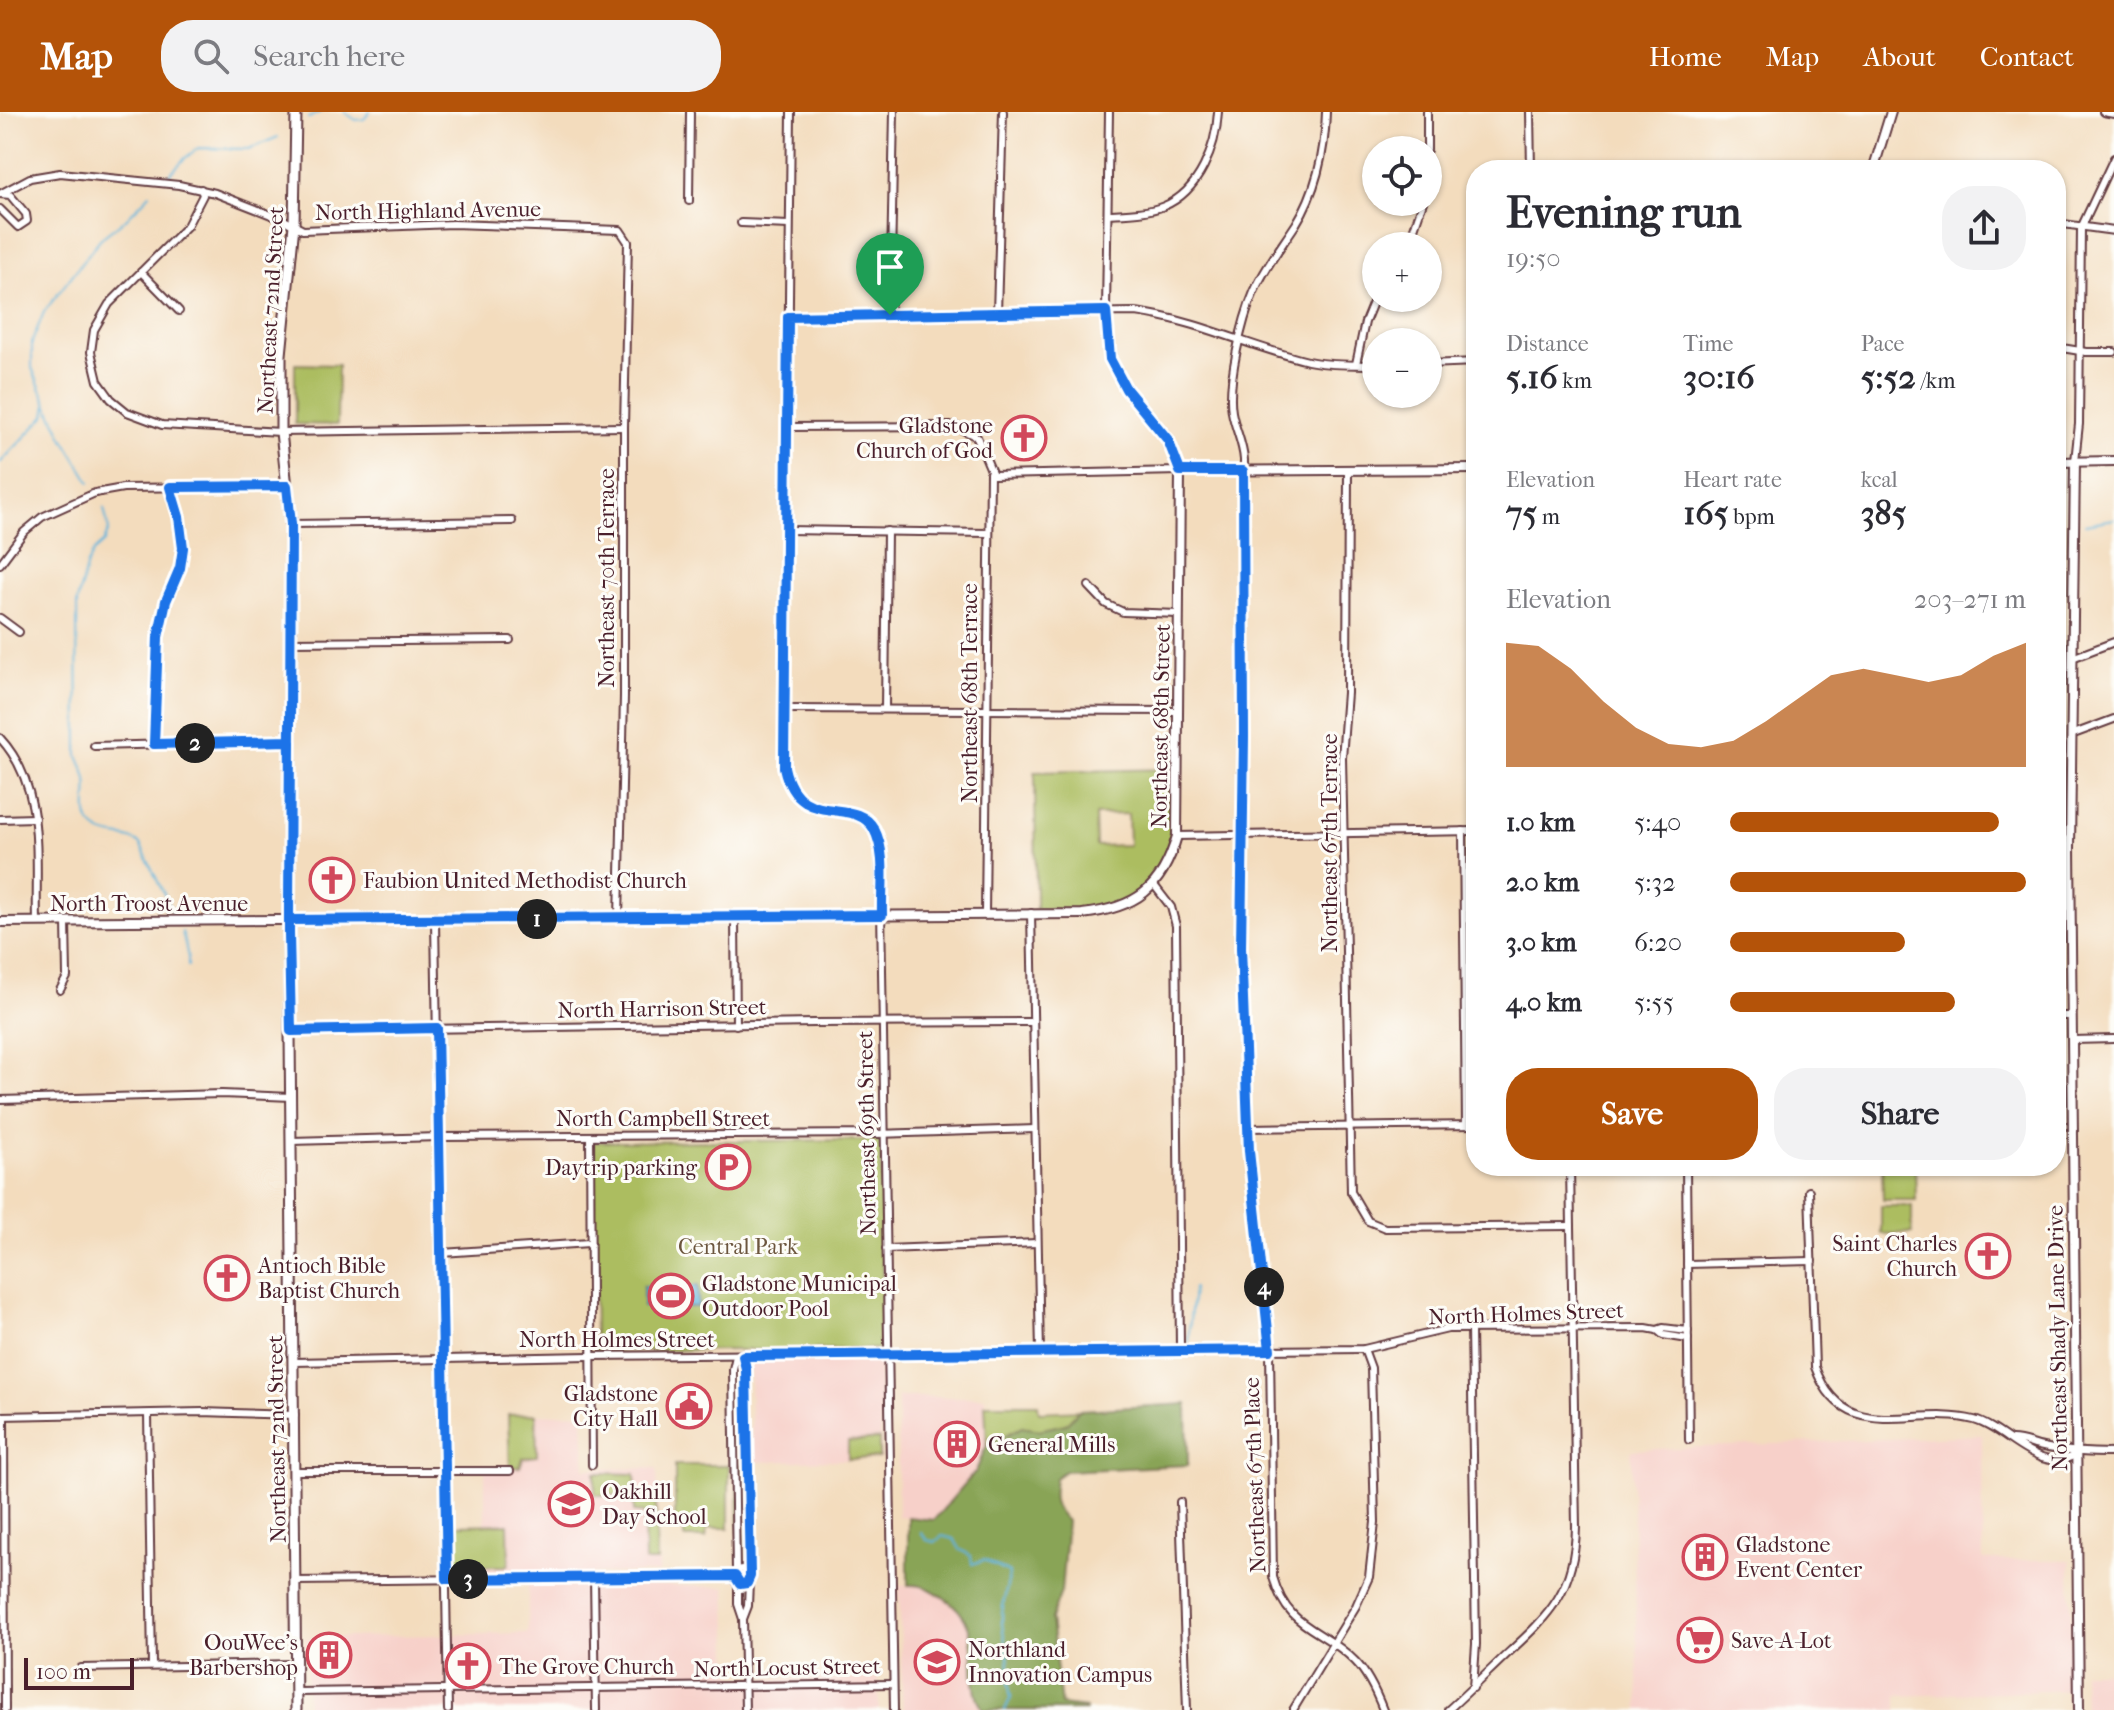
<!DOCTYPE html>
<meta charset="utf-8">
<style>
:root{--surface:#fff;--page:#f2f2f3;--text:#2b2b33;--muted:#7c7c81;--accent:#b45309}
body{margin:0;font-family:"IM FELL French Canon",serif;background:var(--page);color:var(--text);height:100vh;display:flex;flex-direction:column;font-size:30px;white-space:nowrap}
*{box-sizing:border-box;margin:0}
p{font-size:26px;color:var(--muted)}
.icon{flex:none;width:44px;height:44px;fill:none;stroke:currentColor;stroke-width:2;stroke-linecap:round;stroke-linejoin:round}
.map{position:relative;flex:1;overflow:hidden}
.sheet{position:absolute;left:1466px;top:48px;width:600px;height:1016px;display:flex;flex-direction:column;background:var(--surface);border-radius:32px;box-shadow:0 2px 6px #0004}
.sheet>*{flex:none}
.fabs{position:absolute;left:1362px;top:24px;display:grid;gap:16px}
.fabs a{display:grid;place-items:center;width:80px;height:80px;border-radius:50%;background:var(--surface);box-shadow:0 2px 6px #0004;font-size:40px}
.scale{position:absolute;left:24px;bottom:20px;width:110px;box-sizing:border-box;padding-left:8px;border:4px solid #4a1f2b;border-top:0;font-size:22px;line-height:28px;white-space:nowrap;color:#4a1f2b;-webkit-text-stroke:6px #fdfcf7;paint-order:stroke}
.pin{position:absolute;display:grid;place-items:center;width:68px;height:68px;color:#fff;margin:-82px -34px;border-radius:50% 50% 50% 0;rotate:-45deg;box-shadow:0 0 8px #0007}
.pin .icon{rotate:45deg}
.km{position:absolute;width:40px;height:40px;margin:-20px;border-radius:50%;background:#222;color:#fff;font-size:22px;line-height:40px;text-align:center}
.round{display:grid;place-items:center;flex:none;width:84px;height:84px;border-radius:32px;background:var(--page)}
.summary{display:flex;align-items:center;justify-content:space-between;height:136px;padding:0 40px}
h1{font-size:44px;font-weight:700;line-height:60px}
.figures{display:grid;grid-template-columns:repeat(3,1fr);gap:12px;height:136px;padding:8px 40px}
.figures div{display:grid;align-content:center}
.figures b{font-size:34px;font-weight:700}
.figures small{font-size:22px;font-weight:400}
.figures p{font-size:22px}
.chart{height:224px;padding:16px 40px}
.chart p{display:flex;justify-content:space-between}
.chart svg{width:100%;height:144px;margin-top:8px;fill:var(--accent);opacity:.7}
.button{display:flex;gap:16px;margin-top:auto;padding:16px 40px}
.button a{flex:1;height:92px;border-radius:32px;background:var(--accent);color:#fff;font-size:32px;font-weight:700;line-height:92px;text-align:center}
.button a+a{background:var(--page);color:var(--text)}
ul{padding:0 40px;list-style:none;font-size:26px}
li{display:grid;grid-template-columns:128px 96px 1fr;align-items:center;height:60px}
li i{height:20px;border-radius:10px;background:var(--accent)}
header{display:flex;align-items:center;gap:48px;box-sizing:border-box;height:112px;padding:0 40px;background:var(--accent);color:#fff}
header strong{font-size:38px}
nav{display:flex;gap:44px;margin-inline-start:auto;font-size:28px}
.search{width:560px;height:72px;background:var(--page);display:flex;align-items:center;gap:20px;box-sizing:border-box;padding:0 28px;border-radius:32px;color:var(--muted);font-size:30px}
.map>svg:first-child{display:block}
.built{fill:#f7d0c9}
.green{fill:#acbd60;stroke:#7b6e46;stroke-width:2;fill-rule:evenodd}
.forest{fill:#89a456;stroke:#6a6240;stroke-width:2}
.water{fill:#5eb4db;stroke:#546a83;stroke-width:2}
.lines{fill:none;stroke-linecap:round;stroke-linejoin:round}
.stream{stroke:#5eb4db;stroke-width:2}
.minor-casing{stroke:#633b41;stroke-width:10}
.tertiary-casing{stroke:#633b41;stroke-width:12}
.secondary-casing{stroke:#633b41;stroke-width:13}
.minor{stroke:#fff;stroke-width:6}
.tertiary{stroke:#fff;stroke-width:8}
.secondary{stroke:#fff;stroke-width:9}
.route-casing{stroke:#fff;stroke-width:16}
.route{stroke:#1a73e8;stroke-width:10}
.labels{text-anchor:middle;stroke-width:6;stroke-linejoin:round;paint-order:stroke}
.street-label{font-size:22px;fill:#4a1f2b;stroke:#fdfcf7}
.poi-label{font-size:22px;fill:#4a1f2b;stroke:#fdfcf7;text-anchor:start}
.park-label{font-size:22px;fill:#6c563e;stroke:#fdfcf7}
</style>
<header>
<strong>Map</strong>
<div class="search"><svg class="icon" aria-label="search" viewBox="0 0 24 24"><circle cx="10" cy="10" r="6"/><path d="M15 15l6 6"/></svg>Search here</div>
<nav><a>Home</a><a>Map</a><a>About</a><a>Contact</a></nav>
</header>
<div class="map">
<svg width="2114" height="1598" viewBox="0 0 2114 1598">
<rect width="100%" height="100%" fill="#fdfcf7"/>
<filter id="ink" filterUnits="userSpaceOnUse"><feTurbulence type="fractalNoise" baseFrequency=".0125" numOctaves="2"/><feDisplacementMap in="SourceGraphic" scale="16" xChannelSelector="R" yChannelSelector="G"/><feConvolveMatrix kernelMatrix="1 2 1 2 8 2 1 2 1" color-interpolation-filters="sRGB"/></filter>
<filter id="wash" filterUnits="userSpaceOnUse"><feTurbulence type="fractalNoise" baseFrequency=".006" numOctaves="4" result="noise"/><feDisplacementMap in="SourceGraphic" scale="32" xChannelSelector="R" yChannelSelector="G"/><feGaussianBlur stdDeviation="1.8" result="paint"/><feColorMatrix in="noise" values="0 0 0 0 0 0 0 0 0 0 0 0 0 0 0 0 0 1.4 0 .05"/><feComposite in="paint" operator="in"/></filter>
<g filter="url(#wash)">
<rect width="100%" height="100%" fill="#f3dcbd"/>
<g class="built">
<path d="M879,1247L881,1347L752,1350L750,1251L754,1248Z"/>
<path d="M898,1285H985L987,1338L976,1359L934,1408L898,1404Z"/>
<path d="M583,1301L585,1357L657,1356L659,1461L453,1463L450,1413H485V1356L510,1355L508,1303Z"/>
<path d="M1982,1323L1983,1448H2070L2072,1578L1897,1584V1598H1639L1631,1338Z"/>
<path d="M528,1470L726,1475L730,1559L737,1567L878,1566L879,1598H307L306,1526L528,1521Z"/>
<path d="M922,1472L954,1492L970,1514L976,1586L983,1598H903L899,1474Z"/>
<path d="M2083,1560H2114V1598H2084Z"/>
</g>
<g class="green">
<path d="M295,252L338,253L337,313L295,312Z"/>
<path d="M1173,657C1174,713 1177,774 1111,793C1088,800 1060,797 1036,797L1035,660ZM1128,702L1129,733L1096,734L1095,703Z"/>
<path d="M881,1028L883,1237L595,1239L593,1030Z"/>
<path d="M1882,1054H1915L1916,1088H1883Z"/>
<path d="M1881,1094H1912V1121L1881,1122Z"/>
<path d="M985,1292H1038L1039,1300L1079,1298L1066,1312L1039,1318L1022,1315L987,1333Z"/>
<path d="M536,1302L537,1344L523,1346L520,1355L510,1356L508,1303Z"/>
<path d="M879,1327V1346L848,1347V1330Z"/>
<path d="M742,1352L744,1448L741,1450L739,1448L738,1354Z"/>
<path d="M675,1353H729V1416H707L706,1426H684V1411L675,1410Z"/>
<path d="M595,1361L635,1362L636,1383H595Z"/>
<path d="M634,1384L656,1385L657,1449H645L644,1401L634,1400Z"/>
<path d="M508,1412L509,1452L506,1454L455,1455L454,1413Z"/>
</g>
<path class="forest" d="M1187,1292L1188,1353L1065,1359L1055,1366C1052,1385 1052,1395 1067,1409L1061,1480L1051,1507L1061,1593L1085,1596V1598H983C960,1558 991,1516 943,1485C930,1477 924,1472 908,1473V1405L934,1408L976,1359L987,1333L1022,1315L1039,1318L1066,1312L1079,1298Z"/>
<path class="water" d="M656,1167H672V1174H698V1195H643V1174H656Z"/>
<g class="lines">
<g class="stream">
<path d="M344,0L356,8L364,7L370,0"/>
<path d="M309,6L320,0"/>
<path d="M168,64L184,47L198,36L249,37L278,25"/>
<path d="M48,294L64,327L90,370"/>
<path d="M0,351L45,304L47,292L32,256V230L44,200L100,127L127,106L150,82"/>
<path d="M104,396L109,418L104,430L94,439L87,452L77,490L78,644C81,652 86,660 87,668C90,686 79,708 99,719C112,727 127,722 140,732L173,801"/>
<path d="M2085,412L2114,407"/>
<path d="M2056,416H2063"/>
<path d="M182,820L188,845V854"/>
<path d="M1188,1231L1193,1176"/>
<path d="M921,1421L927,1428L935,1430L942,1424L954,1427L960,1437L971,1444L972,1452L984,1448L1009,1461C1008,1476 1002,1490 1002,1505C1001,1518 1006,1529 1008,1542C1010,1557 1007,1571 1011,1585L1005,1598"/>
</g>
</g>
</g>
<g filter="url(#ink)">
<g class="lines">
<g class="minor-casing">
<g id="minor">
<path d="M791,0L784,655C800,727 863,672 880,735L894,1598"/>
<path d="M1326,0C1325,39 1317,78 1296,112C1281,135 1265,155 1254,180C1242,208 1227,271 1232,300C1235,317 1243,331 1244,348L1241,836L1249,1039L1270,1238L1273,1465C1288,1519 1322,1515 1355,1549C1368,1562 1376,1580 1383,1598"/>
<path d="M1530,0L1531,58"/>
<path d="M2103,0L2114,2"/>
<path d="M1427,38V0"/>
<path d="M201,77L203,83L187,114L109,192L94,218L91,240L98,269L111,287L127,300L162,313L281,320L624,315"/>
<path d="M0,82L30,66L60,61L179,73L215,81L284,108L303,118L453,112L620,118L628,130L624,315V584L619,807"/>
<path d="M689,89L690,0"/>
<path d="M0,97L18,115L27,109L26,102L10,83L0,82"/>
<path d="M1108,102C1126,101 1147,101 1164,94C1200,79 1216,35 1218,0"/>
<path d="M741,111L789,113"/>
<path d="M2056,111L2114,119"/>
<path d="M1408,134L1423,90"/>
<path d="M141,160L179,199"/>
<path d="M997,201L1003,0"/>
<path d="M890,203L894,0"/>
<path d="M788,205L1136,200C1196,208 1250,235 1308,249C1330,254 1354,252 1376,253"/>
<path d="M2056,235L2086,240H2114"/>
<path d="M1356,252L1365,210L1376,183"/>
<path d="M1428,252L1476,250"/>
<path d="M787,315L955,314L977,325L993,363L1180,359L1168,328L1126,277L1110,247L1106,199L1109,0"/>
<path d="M2075,349L2079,312L2081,116L2114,46"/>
<path d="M1348,358L1347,581L1342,646L1351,1080L1368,1109L1385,1116L1571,1114"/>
<path d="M291,412L512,409"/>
<path d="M786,418L988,421"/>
<path d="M0,452L24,420L42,405L95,381L123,376L287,374"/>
<path d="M1089,474L1106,492L1123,500L1179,502"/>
<path d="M0,506L19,520"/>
<path d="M289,530L510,528"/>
<path d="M2072,546L2114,530"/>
<path d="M785,597L1178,599"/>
<path d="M885,597L887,419"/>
<path d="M2071,623L2114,607"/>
<path d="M0,626C46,676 35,746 37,809"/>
<path d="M154,632L158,525L166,489L182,447V420L170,375"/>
<path d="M94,634L290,629"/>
<path d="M0,707L35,706"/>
<path d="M1463,719L1466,1013"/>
<path d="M1177,724L1476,719"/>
<path d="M2056,737H2070"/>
<path d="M1154,773L1171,795L1176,814L1180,1237"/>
<path d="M1031,801L1040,1241"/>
<path d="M985,802L990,361"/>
<path d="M735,806L736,913"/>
<path d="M435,809L448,1598"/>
<path d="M60,878L67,865L66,809"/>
<path d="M2056,904H2072"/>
<path d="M291,919L814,911L1033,910"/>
<path d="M2073,928L2114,927"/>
<path d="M0,988L222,982L291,985"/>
<path d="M1248,1016L1476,1013"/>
<path d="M590,1025L592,1353"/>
<path d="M291,1029L440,1025L877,1022L1035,1017"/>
<path d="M1686,1054L1689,1328"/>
<path d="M1809,1079L1815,1255C1844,1336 1914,1292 1974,1308C2008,1317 2040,1367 2078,1341"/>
<path d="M886,1137L1037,1131"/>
<path d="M442,1141L589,1131"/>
<path d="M1687,1152L1812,1149"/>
<path d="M1471,1217L1476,1532L1473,1576"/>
<path d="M1657,1218L1663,1216L1688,1219"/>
<path d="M736,1244L733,1257L736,1460"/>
<path d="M743,1244L746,1257L748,1460"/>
<path d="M294,1250L590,1244L1364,1237L1448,1217L1646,1216L1657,1218L1663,1223L1688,1227"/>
<path d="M148,1302L152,1554"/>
<path d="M0,1304L202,1300L295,1303"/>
<path d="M4,1304L5,1598"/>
<path d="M2012,1328C2024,1328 2032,1333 2043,1335C2067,1340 2090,1341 2114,1341"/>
<path d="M295,1359H510"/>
<path d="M1180,1390L1187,1598"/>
<circle cx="742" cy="1465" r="8"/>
<path d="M594,1465L596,1598"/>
<path d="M295,1469L735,1464"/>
<path d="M738,1471V1492L743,1507L745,1598"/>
<path d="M743,1507L748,1494L749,1469"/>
<path d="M81,1556L297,1552"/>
<path d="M297,1580L893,1572"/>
<path d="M1293,1598L1356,1494L1369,1465L1375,1410L1371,1256L1364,1237"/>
<path d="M1448,1598C1468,1580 1487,1561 1507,1542C1551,1502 1575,1477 1576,1415L1570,1054"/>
</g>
</g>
<g class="tertiary-casing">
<g id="tertiary">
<path d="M1873,58L1891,0"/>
<path d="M2075,349L2070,737L2079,1598"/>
<path d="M2056,350L2114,349"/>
<path d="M0,810L1082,802C1136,796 1162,777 1177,724L1180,359L1476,357"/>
</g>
</g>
<g class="secondary-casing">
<path id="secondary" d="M296,1598L289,808L291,412L281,320V243L294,113L296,0"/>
</g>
<use href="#minor" class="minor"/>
<use href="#tertiary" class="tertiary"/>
<use href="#secondary" class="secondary"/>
</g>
</g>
<g class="lines" filter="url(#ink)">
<g class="route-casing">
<path id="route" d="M890,203L788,205L784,655C798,720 854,682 874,717C887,741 881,777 882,803L289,808L291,412L287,374L170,375L179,405L183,436L180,456L166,489L158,525L154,632L290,629L289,798V821L291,919L437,916L447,1467L735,1464L740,1472L747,1471L750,1464L746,1257L743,1244L1270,1238L1249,1039L1241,836L1244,625L1243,359H1180L1168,328L1126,277L1110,247L1106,199L890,203"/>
</g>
<use href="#route" class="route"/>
</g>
<defs>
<g id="church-ring" transform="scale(2.3)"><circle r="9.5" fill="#fdfcf7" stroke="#d1495b" stroke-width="1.5"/><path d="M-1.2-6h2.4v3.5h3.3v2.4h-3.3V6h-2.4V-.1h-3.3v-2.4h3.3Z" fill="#d1495b"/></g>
<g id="parking-ring" transform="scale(2.3)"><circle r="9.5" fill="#fdfcf7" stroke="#d1495b" stroke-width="1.5"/><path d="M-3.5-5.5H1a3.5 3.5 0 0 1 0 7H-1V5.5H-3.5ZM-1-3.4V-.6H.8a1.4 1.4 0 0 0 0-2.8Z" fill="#d1495b"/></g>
<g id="stadium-ring" transform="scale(2.3)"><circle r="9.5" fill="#fdfcf7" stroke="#d1495b" stroke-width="1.5"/><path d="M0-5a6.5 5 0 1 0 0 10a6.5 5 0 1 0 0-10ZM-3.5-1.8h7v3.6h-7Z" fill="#d1495b"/></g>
<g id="civic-ring" transform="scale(2.3)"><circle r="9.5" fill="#fdfcf7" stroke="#d1495b" stroke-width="1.5"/><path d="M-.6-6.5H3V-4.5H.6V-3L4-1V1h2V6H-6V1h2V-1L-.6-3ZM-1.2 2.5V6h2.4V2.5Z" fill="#d1495b"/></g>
<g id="building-ring" transform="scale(2.3)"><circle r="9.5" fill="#fdfcf7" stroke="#d1495b" stroke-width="1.5"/><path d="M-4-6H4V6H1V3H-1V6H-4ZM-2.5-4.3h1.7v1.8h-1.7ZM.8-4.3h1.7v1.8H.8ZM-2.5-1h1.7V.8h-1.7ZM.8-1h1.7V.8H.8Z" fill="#d1495b"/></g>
<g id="school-ring" transform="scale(2.3)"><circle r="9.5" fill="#fdfcf7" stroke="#d1495b" stroke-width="1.5"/><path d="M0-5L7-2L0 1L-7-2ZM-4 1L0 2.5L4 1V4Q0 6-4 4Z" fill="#d1495b"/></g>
<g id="supermarket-ring" transform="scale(2.3)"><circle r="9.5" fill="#fdfcf7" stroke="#d1495b" stroke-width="1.5"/><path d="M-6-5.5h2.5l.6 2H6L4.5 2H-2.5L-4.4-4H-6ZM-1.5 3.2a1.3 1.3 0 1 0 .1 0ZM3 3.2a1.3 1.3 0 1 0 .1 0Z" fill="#d1495b"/></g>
</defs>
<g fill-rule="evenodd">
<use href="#church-ring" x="1024" y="326"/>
<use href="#church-ring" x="332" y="768"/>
<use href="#parking-ring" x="728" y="1055"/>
<use href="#church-ring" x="1988" y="1144"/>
<use href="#church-ring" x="227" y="1166"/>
<use href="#stadium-ring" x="671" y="1184"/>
<use href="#civic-ring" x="689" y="1294"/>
<use href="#building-ring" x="957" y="1332"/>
<use href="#school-ring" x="571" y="1392"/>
<use href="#building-ring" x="1705" y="1445"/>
<use href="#supermarket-ring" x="1700" y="1528"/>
<use href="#building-ring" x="329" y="1543"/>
<use href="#school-ring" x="937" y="1550"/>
<use href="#church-ring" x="468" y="1554"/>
</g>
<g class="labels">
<g class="street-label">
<text transform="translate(428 98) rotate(-1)" y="8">North Highland Avenue</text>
<text transform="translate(270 198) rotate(-87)" y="8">Northeast 72nd Street</text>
<text transform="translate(606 466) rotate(-90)" y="8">Northeast 70th Terrace</text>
<text transform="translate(969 581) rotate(-90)" y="8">Northeast 68th Terrace</text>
<text transform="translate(1160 614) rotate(-89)" y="8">Northeast 68th Street</text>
<text transform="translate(1329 731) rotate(-90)" y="8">Northeast 67th Terrace</text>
<text x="149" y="799">North Troost Avenue</text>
<text transform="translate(662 896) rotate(-1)" y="8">North Harrison Street</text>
<text x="663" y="1014">North Campbell Street</text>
<text transform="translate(866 1021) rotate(-91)" y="8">Northeast 69th Street</text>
<text transform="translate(1526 1201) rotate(-2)" y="8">North Holmes Street</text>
<text transform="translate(2057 1226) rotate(-91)" y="8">Northeast Shady Lane Drive</text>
<text x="617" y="1235">North Holmes Street</text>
<text transform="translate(276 1327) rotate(-91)" y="8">Northeast 72nd Street</text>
<text transform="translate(1254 1363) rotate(-92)" y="8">Northeast 67th Place</text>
<text transform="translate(787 1555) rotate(-1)" y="8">North Locust Street</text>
</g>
<g class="poi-label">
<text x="993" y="321" text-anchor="end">Gladstone<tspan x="993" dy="25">Church of God</tspan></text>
<text x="363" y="776">Faubion United Methodist Church</text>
<text x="697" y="1063" text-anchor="end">Daytrip parking</text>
<text x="1957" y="1139" text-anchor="end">Saint Charles<tspan x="1957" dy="25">Church</tspan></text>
<text x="258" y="1161">Antioch Bible<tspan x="258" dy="25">Baptist Church</tspan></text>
<text x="702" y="1179">Gladstone Municipal<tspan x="702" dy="25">Outdoor Pool</tspan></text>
<text x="658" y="1289" text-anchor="end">Gladstone<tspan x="658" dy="25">City Hall</tspan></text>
<text x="988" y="1340">General Mills</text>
<text x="602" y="1387">Oakhill<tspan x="602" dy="25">Day School</tspan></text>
<text x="1736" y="1440">Gladstone<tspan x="1736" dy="25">Event Center</tspan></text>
<text x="1731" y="1536">Save-A-Lot</text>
<text x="298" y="1538" text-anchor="end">OouWee's<tspan x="298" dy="25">Barbershop</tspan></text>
<text x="968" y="1545">Northland<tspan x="968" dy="25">Innovation Campus</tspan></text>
<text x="499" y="1562">The Grove Church</text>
</g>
<g class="park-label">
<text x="738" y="1142">Central Park</text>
</g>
</g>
</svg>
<div class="fabs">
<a><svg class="icon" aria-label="locate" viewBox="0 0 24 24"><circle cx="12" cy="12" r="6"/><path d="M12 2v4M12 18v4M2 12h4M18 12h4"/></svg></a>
<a>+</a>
<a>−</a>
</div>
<div class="scale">100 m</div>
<div class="pin" style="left:890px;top:203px;background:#1e9e55"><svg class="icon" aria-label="arrive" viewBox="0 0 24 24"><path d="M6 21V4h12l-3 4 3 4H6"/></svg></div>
<b class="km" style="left:537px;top:807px">1</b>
<b class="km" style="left:195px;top:631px">2</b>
<b class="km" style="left:468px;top:1467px">3</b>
<b class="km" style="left:1264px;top:1175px">4</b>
<section class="sheet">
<div class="summary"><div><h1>Evening run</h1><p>19:50</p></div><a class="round"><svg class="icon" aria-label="share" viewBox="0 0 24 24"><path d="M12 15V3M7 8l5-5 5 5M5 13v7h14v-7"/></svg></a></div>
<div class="figures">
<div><p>Distance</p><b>5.16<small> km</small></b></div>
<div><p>Time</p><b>30:16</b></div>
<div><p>Pace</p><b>5:52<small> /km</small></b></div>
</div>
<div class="figures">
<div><p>Elevation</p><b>75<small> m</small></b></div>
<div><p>Heart rate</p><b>165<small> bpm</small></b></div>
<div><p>kcal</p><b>385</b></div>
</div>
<div class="chart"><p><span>Elevation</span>203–271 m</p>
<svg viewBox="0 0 160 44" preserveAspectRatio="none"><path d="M0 44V6L10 7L20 14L30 24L40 32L50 37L60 38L70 36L80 30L90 23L100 16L110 14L120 16L130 18L140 16L150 10L160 6V44z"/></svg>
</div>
<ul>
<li><b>1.0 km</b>5:40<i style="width:91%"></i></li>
<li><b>2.0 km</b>5:32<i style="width:100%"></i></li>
<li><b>3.0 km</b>6:20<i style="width:59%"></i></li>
<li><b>4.0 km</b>5:55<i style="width:76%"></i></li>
</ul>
<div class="button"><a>Save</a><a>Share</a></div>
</section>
</div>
